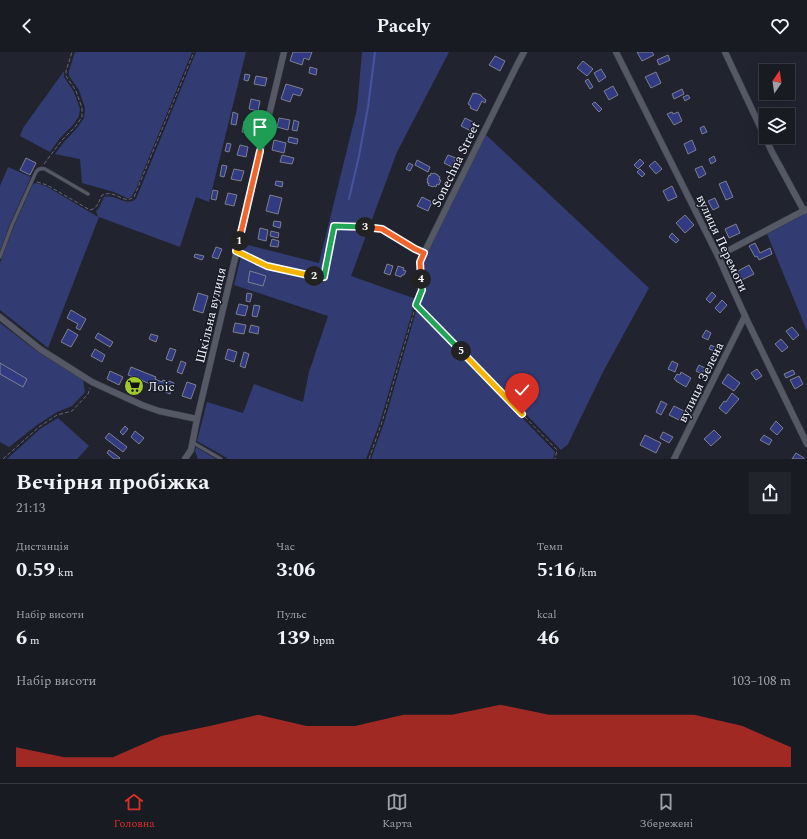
<!DOCTYPE html>
<html lang="uk">
<meta charset="utf-8">
<style>
:root{--surface:#191b23;--page:#22242b;--text:#f1f3f6;--muted:#9fa1a6;--line:#373941;--accent:#d93025}
body{margin:0;font-family:Spectral,serif;background:var(--page);color:var(--text);height:100vh;display:flex;flex-direction:column;font-size:15px;white-space:nowrap}
*{box-sizing:border-box;margin:0}
p{font-size:13px;color:var(--muted)}
.icon{flex:none;width:22px;height:22px;fill:none;stroke:currentColor;stroke-width:2;stroke-linecap:round;stroke-linejoin:round}
.map{position:relative;height:407px;overflow:hidden}
.drawer{display:flex;flex-direction:column;background:var(--surface);flex:1}
.drawer>*{flex:none}
.needle{width:26px;rotate:13deg}
.buttons{position:absolute;left:759px;top:12px;display:grid;gap:8px}
.buttons a{display:grid;place-items:center;width:36px;height:36px;border-radius:0px;background:var(--surface);box-shadow:0 4px 16px #0002,0 0 0 1px var(--line);font-size:20px}
.pin{position:absolute;display:grid;place-items:center;width:34px;height:34px;color:#fff;margin:-41px -17px;border-radius:50% 50% 50% 0;rotate:-45deg;box-shadow:0 0 4px #0007}
.pin .icon{rotate:45deg}
.km{position:absolute;width:20px;height:20px;margin:-10px;border-radius:50%;background:#222;color:#fff;font-size:11px;line-height:20px;text-align:center}
.round{display:grid;place-items:center;flex:none;width:42px;height:42px;border-radius:0px;background:var(--page)}
.summary{display:flex;align-items:center;justify-content:space-between;height:68px;padding:0 16px}
h1{font-size:22px;font-weight:700;line-height:30px}
.metrics{display:grid;grid-template-columns:repeat(3,1fr);gap:6px;height:68px;padding:4px 16px}
.metrics div{display:grid;align-content:center}
.metrics b{font-size:20px;font-weight:700}
.metrics small{font-size:11px;font-weight:400}
.metrics p{font-size:11px}
.chart{height:112px;padding:8px 16px}
.chart p{display:flex;justify-content:space-between}
.chart svg{width:100%;height:72px;margin-top:4px;fill:var(--accent);opacity:.7}
header{display:flex;justify-content:space-between;align-items:center;height:52px;padding:0 16px;background:var(--surface);font-size:18px;font-weight:700}
.dock{display:flex;justify-content:space-around;align-items:center;height:56px;border-top:1px solid var(--line);background:var(--surface);font-size:11px;color:var(--muted)}
.dock a{display:grid;justify-items:center;gap:2px}
.dock .current{color:var(--accent)}
.map>svg:first-child{display:block}
.green{fill:#323c73}
.lines{fill:none;stroke-linecap:round;stroke-linejoin:round}
.stream{stroke:#47539c;stroke-width:2}
.building{fill:#323b81;stroke:#7c808e}
.lane-casing{stroke:#3d4049;stroke-width:4}
.street-casing{stroke:#3d4049;stroke-width:7}
.path{stroke:#656872;stroke-width:1;stroke-dasharray:4 2;stroke-linecap:butt}
.lane{stroke:#555865;stroke-width:3}
.street{stroke:#555865;stroke-width:6}
.split-1-casing{stroke:#fff;stroke-width:8}
.split-2-casing{stroke:#fff;stroke-width:8}
.split-3-casing{stroke:#fff;stroke-width:8}
.split-4-casing{stroke:#fff;stroke-width:8}
.split-5-casing{stroke:#fff;stroke-width:8}
.split-6-casing{stroke:#fff;stroke-width:8}
.split-1{stroke:#f0652b;stroke-width:5}
.split-2{stroke:#f5b400;stroke-width:5}
.split-3{stroke:#22a559;stroke-width:5}
.split-4{stroke:#f0652b;stroke-width:5}
.split-5{stroke:#22a559;stroke-width:5}
.split-6{stroke:#f5b400;stroke-width:5}
.labels{text-anchor:middle;stroke-width:3;stroke-linejoin:round;paint-order:stroke}
.street-label{font-size:13px;fill:#f0f3fb;stroke:#181b25}
.poi-label{font-size:13px;fill:#f0f3fb;stroke:#181b25;text-anchor:start}
</style>
<header><svg class="icon" aria-label="back" viewBox="0 0 24 24"><path d="M15 5l-7 7 7 7"/></svg>Pacely<svg class="icon" aria-label="heart" viewBox="0 0 24 24"><path d="M12 20l-8-8c-3-5 5-10 8-4 3-6 11-1 8 4z"/></svg></header>
<div class="map">
<svg width="807" height="407" viewBox="0 0 807 407">
<rect width="100%" height="100%" fill="#21242f"/>
<g class="green">
<path d="M75,0H192L136,137L132,144L130,146H127L114,140L82,131L80,107L55,102L64,90L77,76L84,66L85,56L79,38L69,24V19Z"/>
<path d="M196,0H246L209,150L196,145L180,195L99,165L48,296L0,258V211L14,174L33,132L36,131L46,134L98,165L96,159L99,156L104,145C117,142 125,155 136,147Z"/>
<path d="M362,0H449L397,100L351,224L416,247L380,370L366,407H227V406L197,389L207,350L243,361L254,332L303,350L309,320L328,264L234,233L244,192L319,211L357,57Z"/>
<path d="M64,19V25L74,40L80,57L79,64L73,73L60,86L50,100L20,84L23,76Z"/>
<path d="M485,82L649,236L604,318L568,392L561,398L418,252L424,238L423,210Z"/>
<path d="M8,115L31,125L10,172L0,199V134Z"/>
<path d="M807,161V279L767,182Z"/>
<path d="M417,256L555,400L553,407H371L384,371Z"/>
<path d="M0,271L38,300L83,328L85,340L72,354L57,360L37,373L9,395L0,390Z"/>
<path d="M58,366L89,394L77,407H7L40,377Z"/>
<path d="M196,395L216,407H198L195,399Z"/>
</g>
<g class="lines">
<path class="stream" d="M349,147L359,104L368,55L375,0"/>
</g>
<g class="building">
<path d="M293,0H312L309,8L304,6L302,13L290,9Z"/>
<path d="M637,0H652L654,3L642,9Z"/>
<path d="M668,3L670,8L659,13L657,8Z"/>
<path d="M495,4L505,9L500,19L489,13Z"/>
<path d="M583,9L593,17L587,24L577,16Z"/>
<path d="M310,15L317,17L316,23L309,21Z"/>
<path d="M601,17L606,25L599,30L594,21Z"/>
<path d="M656,20L661,31L651,36L645,25Z"/>
<path d="M245,22L250,23L248,29L244,28Z"/>
<path d="M256,24L267,26L265,34L254,32Z"/>
<path d="M588,27L593,35L590,37L585,29Z"/>
<path d="M286,32L303,37L300,44L293,42L290,50L281,47Z"/>
<path d="M613,34L618,43L609,48L604,39Z"/>
<path d="M682,37L684,42L674,47L672,42Z"/>
<path d="M473,41L475,42V41L481,43V44L486,48L485,51L482,49L477,59L470,56L471,54L468,52Z"/>
<path d="M688,43L690,46L685,49L683,45Z"/>
<path d="M251,47L260,49L258,59L249,57Z"/>
<path d="M595,50L602,57L599,60L592,52Z"/>
<path d="M233,60L238,62L236,73L231,72Z"/>
<path d="M672,60L673,62L678,60L682,69L674,73L667,62Z"/>
<path d="M279,66L290,68L288,78L277,75Z"/>
<path d="M465,66L475,71L471,79L461,74Z"/>
<path d="M294,68L299,70L297,79L292,78Z"/>
<path d="M244,69L255,71L253,82L242,80Z"/>
<path d="M704,74L707,80L702,82L700,76Z"/>
<path d="M289,85L298,87L297,92L288,90Z"/>
<path d="M274,88L286,91L284,101L272,98Z"/>
<path d="M692,88L696,98L688,102L684,92Z"/>
<path d="M227,91L231,92L229,100L225,99Z"/>
<path d="M240,93L248,95L246,105L237,103Z"/>
<path d="M282,103L294,106L292,112L280,110Z"/>
<path d="M448,103L456,106L452,115L444,111Z"/>
<path d="M714,104L716,109L711,112L709,107Z"/>
<path d="M26,106L36,111L30,123L20,118Z"/>
<path d="M640,107L644,111L638,117L634,113Z"/>
<path d="M417,108L430,115L428,120L415,113Z"/>
<path d="M655,109L662,117L656,122L649,114Z"/>
<path d="M409,111L413,113L410,119L406,117Z"/>
<path d="M222,113L227,114L224,125L220,124Z"/>
<path d="M702,114L706,122L699,126L695,117Z"/>
<path d="M234,117L244,119L241,129L231,127Z"/>
<path d="M640,117L645,122L642,125L637,120Z"/>
<path d="M431,121L433,122L434,121L438,123V124L440,125L439,128H441L439,133L437,132L436,135L434,134L433,135L428,133L429,131H427L428,128H427L429,123L430,124Z"/>
<path d="M276,129L283,130L282,135L275,133Z"/>
<path d="M726,129L733,145L726,148L719,132Z"/>
<path d="M672,134L677,145L668,149L663,139Z"/>
<path d="M213,138L218,139L216,148L211,147Z"/>
<path d="M228,141L237,143L234,154L225,152Z"/>
<path d="M270,143L282,146L278,162L266,159Z"/>
<path d="M422,145L432,150L428,159L417,154Z"/>
<path d="M715,146L719,155L713,158L708,149Z"/>
<path d="M685,163L694,173L685,181L676,171Z"/>
<path d="M274,169L281,170L280,176L273,174Z"/>
<path d="M736,172L740,181L729,186L725,177Z"/>
<path d="M260,176L268,178L266,189L258,187Z"/>
<path d="M271,179L279,181L278,186L270,184Z"/>
<path d="M672,181L679,188L676,191L669,185Z"/>
<path d="M272,187L279,189L278,195L270,194Z"/>
<path d="M755,191L760,201L770,196L772,202L759,208L757,204L755,205L749,194Z"/>
<path d="M216,195L222,197L218,207L212,205Z"/>
<path d="M195,202L204,204L202,208L194,205Z"/>
<path d="M387,212L393,214L390,223L384,221Z"/>
<path d="M749,213L754,222L742,228L738,219Z"/>
<path d="M398,214L404,216L403,218L406,219L404,223H402L401,225L395,223Z"/>
<path d="M250,219L266,224L263,234L248,230Z"/>
<path d="M712,240L716,244L710,251L706,247Z"/>
<path d="M198,241L208,244L203,261L193,258Z"/>
<path d="M247,241L252,242L250,250L246,249Z"/>
<path d="M722,248L727,253L720,261L715,256Z"/>
<path d="M239,252L248,254L245,264L236,262Z"/>
<path d="M254,253L260,254L257,265L252,264Z"/>
<path d="M71,258L86,267L80,278L76,276L78,272L67,266Z"/>
<path d="M235,271L246,273L244,282L233,280Z"/>
<path d="M251,273L259,275L258,282L249,280Z"/>
<path d="M792,275L799,283L793,288L786,279Z"/>
<path d="M68,277L78,283L71,295L61,290Z"/>
<path d="M706,278L711,281L708,288L702,285Z"/>
<path d="M98,281L113,290L110,295L95,286Z"/>
<path d="M151,282L158,284L156,290L149,287Z"/>
<path d="M781,287L788,295L782,300L775,292Z"/>
<path d="M711,293L718,297L717,300L709,297Z"/>
<path d="M170,296L176,298L172,309L166,307Z"/>
<path d="M95,297L105,303L102,310L91,304Z"/>
<path d="M228,297L237,300L234,310L225,307Z"/>
<path d="M244,300L249,302L245,316L240,314Z"/>
<path d="M181,309L186,311L182,322L177,320Z"/>
<path d="M672,309L678,312L675,320L668,317Z"/>
<path d="M0,311L27,327L23,335L0,322Z"/>
<path d="M699,313L705,316L702,322L696,319Z"/>
<path d="M131,315L156,325L155,327L162,330L163,328L168,330L169,329L174,331L170,342L165,340L166,338L161,336L160,339L152,336L153,333L128,323Z"/>
<path d="M757,317L762,324L756,328L751,321Z"/>
<path d="M793,318L795,322L786,326L784,322Z"/>
<path d="M110,319L123,325L119,333L107,327Z"/>
<path d="M681,320L691,326L686,335L676,329H677L674,327L677,322L680,323Z"/>
<path d="M728,322L740,331L734,339L722,331Z"/>
<path d="M799,324L803,332L795,337L790,328Z"/>
<path d="M187,330L196,333L191,347L182,344Z"/>
<path d="M133,331L138,333L136,339L130,336Z"/>
<path d="M732,341L739,347L726,362L719,356L724,349L726,350Z"/>
<path d="M661,349L667,352L661,363L656,360Z"/>
<path d="M674,354L684,359L679,368L669,363Z"/>
<path d="M776,369L783,376L777,383L770,377Z"/>
<path d="M125,374L128,377L123,383L120,380Z"/>
<path d="M714,378L721,385L711,394L704,387Z"/>
<path d="M135,379L144,386L139,392L131,385Z"/>
<path d="M663,380L673,385L669,391L660,386Z"/>
<path d="M109,381L127,395L123,400L105,386Z"/>
<path d="M645,383L661,391L656,401L640,393Z"/>
<path d="M764,383L772,388L769,393L760,388Z"/>
<path d="M109,398L120,406L119,407H114L107,401Z"/>
<path d="M796,401L804,406V407H792Z"/>
</g>
<g class="lines">
<g class="lane-casing">
<g id="lane">
<path d="M0,205L12,173L36,120C38,117 41,116 45,117L88,142"/>
<path d="M192,390L221,407"/>
</g>
</g>
<g class="street-casing">
<g id="street">
<path d="M616,0L718,204L745,264L807,392"/>
<path d="M725,0L772,100L804,159"/>
<path d="M718,204L807,157"/>
<path d="M422,238L420,210L424,201L517,13L524,0"/>
<path d="M0,265L40,297L92,330L142,353L159,359L197,367"/>
<path d="M185,407L191,398L197,367L284,0"/>
<path d="M674,407L745,264"/>
</g>
</g>
<g class="path">
<path d="M44,112L62,88L75,75L82,65V56L76,39L66,24V19L72,0"/>
<path d="M37,130L47,133L90,158C98,156 99,149 102,143C106,142 109,141 112,142C120,144 126,151 134,145L194,0"/>
<path d="M242,201L267,213L309,223L324,225L334,174L368,175L382,177L417,198"/>
<path d="M416,253L557,398L555,407"/>
<path d="M3,407L39,375L57,363L72,359L88,342L90,336"/>
<path d="M369,407L382,370L416,253L420,243"/>
</g>
<use href="#lane" class="lane"/>
<use href="#street" class="street"/>
</g>
<g class="lines">
<g class="split-1-casing">
<path id="split-1" d="M239,189L260,99"/>
</g>
<g class="split-2-casing">
<path id="split-2" d="M239,189L236,199L267,214L308,223L314,224"/>
</g>
<g class="split-3-casing">
<path id="split-3" d="M314,224L324,225L334,174L365,175"/>
</g>
<g class="split-4-casing">
<path id="split-4" d="M365,175L382,177L415,197L424,201L420,210L421,227"/>
</g>
<g class="split-5-casing">
<path id="split-5" d="M421,227L422,238L416,253L461,299"/>
</g>
<g class="split-6-casing">
<path id="split-6" d="M461,299L522,362"/>
</g>
<use href="#split-1" class="split-1"/>
<use href="#split-2" class="split-2"/>
<use href="#split-3" class="split-3"/>
<use href="#split-4" class="split-4"/>
<use href="#split-5" class="split-5"/>
<use href="#split-6" class="split-6"/>
</g>
<defs>
<g id="supermarket-disc" transform="scale(1)"><circle r="9.5" fill="#a0c92b" stroke="#181b25"/><path d="M-6-5.5h2.5l.6 2H6L4.5 2H-2.5L-4.4-4H-6ZM-1.5 3.2a1.3 1.3 0 1 0 .1 0ZM3 3.2a1.3 1.3 0 1 0 .1 0Z" fill="#111"/></g>
</defs>
<g fill-rule="evenodd">
<use href="#supermarket-disc" x="134" y="334"/>
</g>
<g class="labels">
<g class="street-label">
<text transform="translate(455 112) rotate(-64)" y="5">Sonechna Street</text>
<text transform="translate(723 191) rotate(65)" y="5">вулиця Перемоги</text>
<text transform="translate(210 263) rotate(-77)" y="5">Шкільна вулиця</text>
<text transform="translate(700 330) rotate(-64)" y="5">вулиця Зелена</text>
</g>
<g class="poi-label">
<text x="148" y="339">Лоіс</text>
</g>
</g>
</svg>
<div class="buttons">
<a><svg class="needle" viewBox="-14 -14 28 28"><path d="M0-13l5 13h-10z" fill="#e53935"/><path d="M0 13l5-13h-10z" fill="#9fa1a6"/></svg></a>
<a><svg class="icon" aria-label="layers" viewBox="0 0 24 24"><path d="M12 4l9 5-9 5-9-5zM3 14l9 5 9-5"/></svg></a>
</div>
<div class="pin" style="left:260px;top:99px;background:#1e9e55"><svg class="icon" aria-label="arrive" viewBox="0 0 24 24"><path d="M6 21V4h12l-3 4 3 4H6"/></svg></div>
<div class="pin" style="left:522px;top:362px;background:#d93025"><svg class="icon" aria-label="check" viewBox="0 0 24 24"><path d="M5 12l5 5 9-10"/></svg></div>
<b class="km" style="left:239px;top:189px">1</b>
<b class="km" style="left:314px;top:224px">2</b>
<b class="km" style="left:365px;top:175px">3</b>
<b class="km" style="left:421px;top:227px">4</b>
<b class="km" style="left:461px;top:299px">5</b>
</div>
<section class="drawer">
<div class="summary"><div><h1>Вечірня пробіжка</h1><p>21:13</p></div><a class="round"><svg class="icon" aria-label="share" viewBox="0 0 24 24"><path d="M12 15V3M7 8l5-5 5 5M5 13v7h14v-7"/></svg></a></div>
<div class="metrics">
<div><p>Дистанція</p><b>0.59<small> km</small></b></div>
<div><p>Час</p><b>3:06</b></div>
<div><p>Темп</p><b>5:16<small> /km</small></b></div>
</div>
<div class="metrics">
<div><p>Набір висоти</p><b>6<small> m</small></b></div>
<div><p>Пульс</p><b>139<small> bpm</small></b></div>
<div><p>kcal</p><b>46</b></div>
</div>
<div class="chart"><p><span>Набір висоти</span>103–108 m</p>
<svg viewBox="0 0 160 44" preserveAspectRatio="none"><path d="M0 44V32L10 38L20 38L30 25L40 19L50 12L60 19L70 19L80 12L90 12L100 6L110 12L120 12L130 12L140 12L150 19L160 32V44z"/></svg>
</div>
</section>
<nav class="dock">
<a class="current"><svg class="icon" aria-label="home" viewBox="0 0 24 24"><path d="M3 11l9-7 9 7M6 9v11h12V9"/></svg>Головна</a>
<a><svg class="icon" aria-label="map" viewBox="0 0 24 24"><path d="M3 6l6-2 6 2 6-2v14l-6 2-6-2-6 2zM9 4v14M15 6v14"/></svg>Карта</a>
<a><svg class="icon" aria-label="saved" viewBox="0 0 24 24"><path d="M7 4h10v16l-5-4-5 4z"/></svg>Збережені</a>
</nav>
